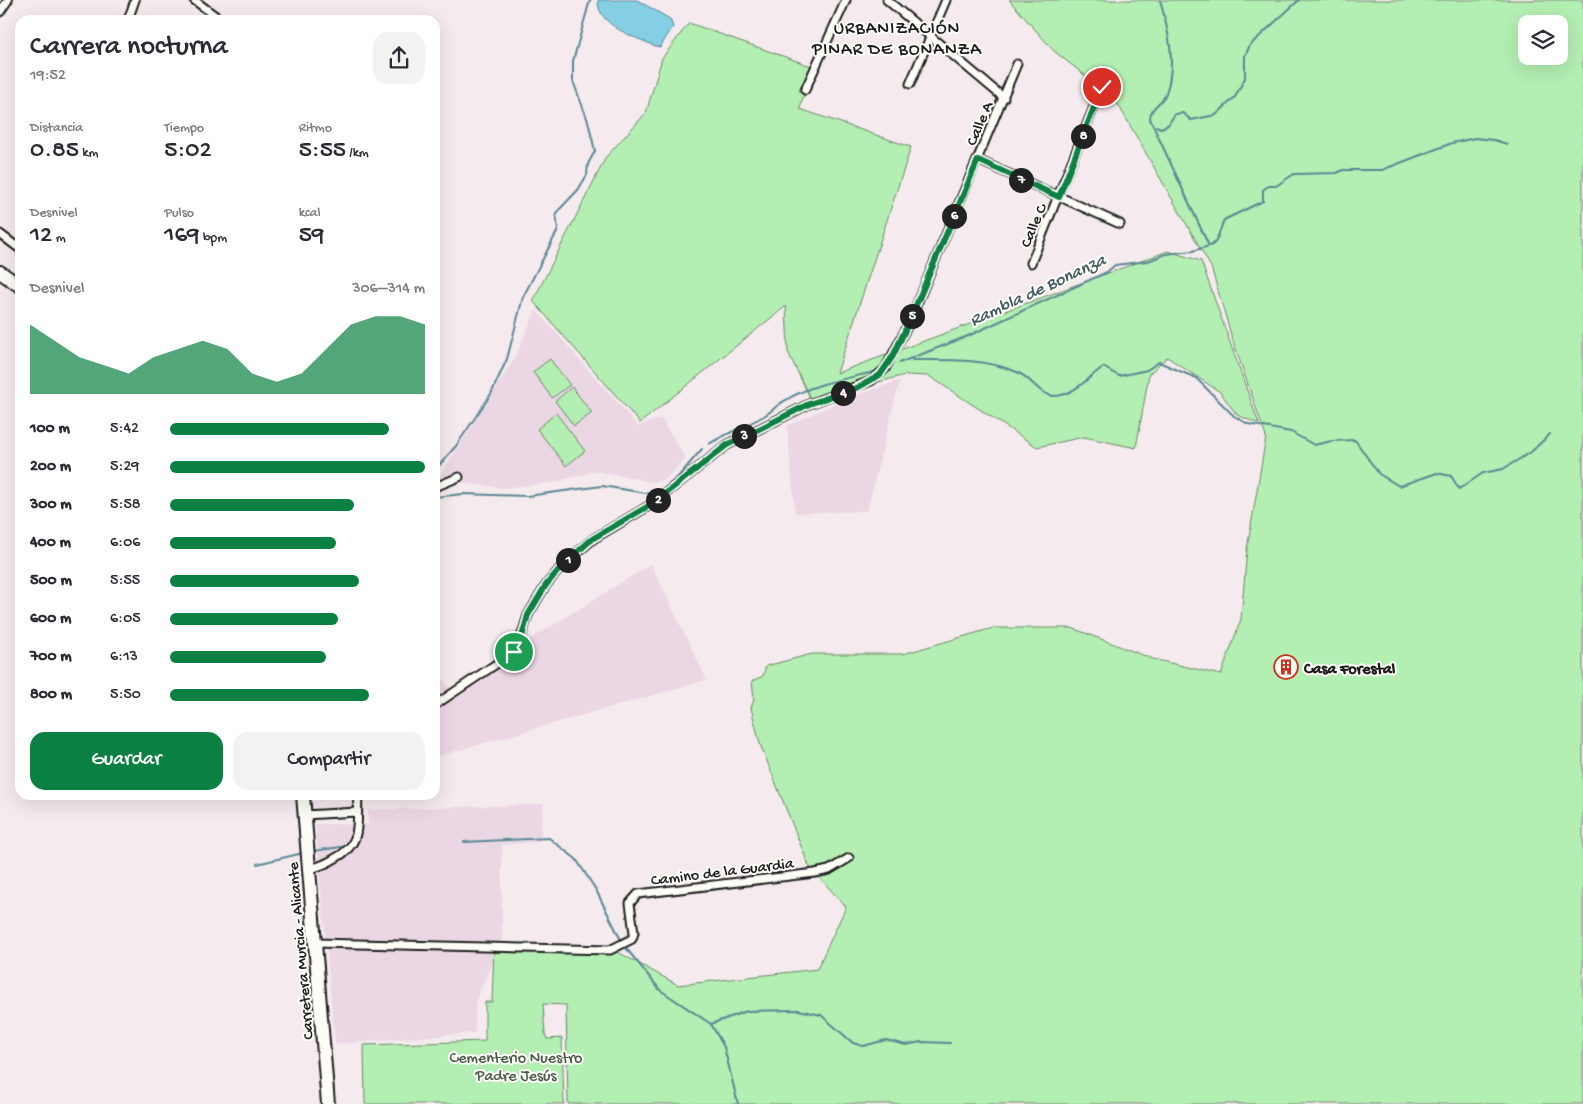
<!DOCTYPE html>
<html lang="es">
<meta charset="utf-8">
<style>
:root{--surface:#fff;--page:#f2f2f3;--text:#2b2b33;--muted:#7c7c81;--accent:#0b8043}
body{margin:0;font-family:"Gochi Hand",sans-serif;background:var(--page);color:var(--text);height:100vh;display:flex;flex-direction:column;font-size:19px;white-space:nowrap}
*{box-sizing:border-box;margin:0}
p{font-size:16px;color:var(--muted)}
.icon{flex:none;width:28px;height:28px;fill:none;stroke:currentColor;stroke-width:2;stroke-linecap:round;stroke-linejoin:round}
.map{position:relative;flex:1;overflow:hidden}
.sheet{position:absolute;left:15px;top:15px;width:425px;height:785px;display:flex;flex-direction:column;background:var(--surface);border-radius:15px;box-shadow:0 5px 20px #0002}
.sheet>*{flex:none}
.fabs{position:absolute;left:1518px;top:15px;display:grid;gap:10px}
.fabs a{display:grid;place-items:center;width:50px;height:50px;border-radius:10px;background:var(--surface);box-shadow:0 5px 20px #0002;font-size:25px}
.pin{position:absolute;display:grid;place-items:center;width:42px;height:42px;color:#fff;margin:-21px;border:2px solid #fff;border-radius:50%;box-shadow:0 1px 5px #0007}
.km{position:absolute;width:25px;height:25px;margin:-12px;border-radius:50%;background:#222;color:#fff;font-size:14px;line-height:25px;text-align:center}
.round{display:grid;place-items:center;flex:none;width:52px;height:52px;border-radius:15px;background:var(--page)}
.headline{display:flex;align-items:center;justify-content:space-between;height:85px;padding:0 15px}
h1{font-size:28px;font-weight:600;line-height:38px}
.metrics{display:grid;grid-template-columns:repeat(3,1fr);gap:8px;height:85px;padding:5px 15px}
.metrics div{display:grid;align-content:center}
.metrics b{font-size:25px;font-weight:600}
.metrics small{font-size:14px;font-weight:400}
.metrics p{font-size:14px}
.chart{height:140px;padding:10px 15px}
.chart p{display:flex;justify-content:space-between}
.chart svg{width:100%;height:90px;margin-top:5px;fill:var(--accent);opacity:.7}
.action{display:flex;gap:10px;margin-top:auto;padding:10px 15px}
.action a{flex:1;height:58px;border-radius:15px;background:var(--accent);color:#fff;font-size:20px;font-weight:600;line-height:58px;text-align:center}
.action a+a{background:var(--page);color:var(--text)}
ul{padding:0 15px;list-style:none;font-size:16px}
li{display:grid;grid-template-columns:80px 60px 1fr;align-items:center;height:38px}
li i{height:12px;border-radius:6px;background:var(--accent)}
.map>svg:first-child{display:block}
.built{fill:#ebd7e4}
.green{fill:#b3eeb2;stroke:#688567;fill-rule:evenodd}
.water{fill:#84cfe4;stroke:#5a8794}
.lines{fill:none;stroke-linecap:round;stroke-linejoin:round}
.stream{stroke:#5a8794;stroke-width:2}
.street-casing{stroke:#1c1c1c;stroke-width:11}
.highway-casing{stroke:#1c1c1c;stroke-width:16}
.street{stroke:#fdfcf7;stroke-width:7}
.highway{stroke:#fdfcf7;stroke-width:12}
.route-casing{stroke:#fff;stroke-width:10}
.route{stroke:#0b8043;stroke-width:6}
.labels{text-anchor:middle;stroke-width:4;stroke-linejoin:round;paint-order:stroke}
.street-label{font-size:16px;fill:#1c1c1c;stroke:#fdfcf7}
.poi-label{font-size:16px;font-weight:bold;fill:#1c1c1c;stroke:#fdfcf7;text-anchor:start}
.park-label{font-size:16px;fill:#495b49;stroke:#fdfcf7}
.neighbourhood-label{font-size:18px;letter-spacing:1px;fill:#1c1c1c;stroke:#fdfcf7}
.water-label{font-size:18px;font-style:italic;fill:#405b62;stroke:#fdfcf7}
</style>
<div class="map">
<svg width="1583" height="1104" viewBox="0 0 1583 1104">
<rect width="100%" height="100%" fill="#f5ebee"/>
<filter id="ink" filterUnits="userSpaceOnUse"><feTurbulence type="fractalNoise" baseFrequency=".02" numOctaves="2"/><feDisplacementMap in="SourceGraphic" scale="10" xChannelSelector="R" yChannelSelector="G"/><feConvolveMatrix kernelMatrix="1 2 1 2 8 2 1 2 1" color-interpolation-filters="sRGB"/></filter>
<g filter="url(#ink)">
<g class="built">
<path d="M536,310L638,426L661,418L686,459L664,480L652,482L595,471L553,483L501,488L438,479L514,359Z"/>
<path d="M900,380L867,511L795,513L787,426L838,402Z"/>
<path d="M651,564L707,680L435,757V669L450,689Z"/>
<path d="M544,804L540,838L537,842L502,845V941L476,1000L475,1033L335,1044L315,824H368V810Z"/>
</g>
<g class="green">
<path d="M1009,0H1583V1104H568L566,1005L543,1004L545,1034L547,1039L562,1038L564,1104H365L364,1045L485,1041V1002H492L494,946L616,951L678,985L817,969L846,907L809,866L760,744L751,708L754,699L752,681L763,676L766,666L812,654H903L993,628H1072L1153,659L1221,675L1241,619L1247,549L1266,437L1232,338L1211,267L1115,99L1054,51ZM1526,24H1559V56H1526Z"/>
<path d="M689,23L811,66L800,109L911,147L837,373L1168,251L1201,261L1259,424L1237,415L1220,392L1167,357L1149,374L1136,448L1084,437L1037,447L929,376L905,375L811,400L788,352L786,306L640,423L533,301L606,157L646,113L662,58Z"/>
<path d="M550,359L570,385L552,398L533,372Z"/>
<path d="M572,387L592,413L574,426L555,401Z"/>
<path d="M556,413L585,451L566,466L537,429Z"/>
</g>
<path class="water" d="M598,0H637L670,19L673,27L660,47L655,46C635,37 597,26 598,0Z"/>
<g class="lines">
<g class="stream">
<path d="M1160,0C1168,29 1177,64 1166,93C1163,103 1150,106 1150,119L1209,246"/>
<path d="M1156,126L1161,128L1168,125L1175,114L1183,113L1191,120L1216,115L1235,97L1245,78V56L1250,45L1299,0"/>
<path d="M912,360C947,360 984,358 1017,372C1032,378 1038,395 1055,396C1073,396 1090,376 1103,367L1119,376L1147,370L1159,362L1196,378L1234,416L1248,424L1291,432L1314,445L1332,441L1355,440L1379,474L1399,486L1437,473L1451,476L1459,489L1483,473L1503,469L1531,452L1550,434"/>
<path d="M899,363L968,336L1107,272L1115,265L1148,261L1166,254L1193,251L1212,245L1216,241L1224,220L1263,201V190L1268,186H1276L1294,174L1337,173L1343,170H1382L1452,143L1475,138L1494,140L1507,144"/>
<path d="M709,444C727,433 746,426 764,416C772,411 778,404 786,400C812,384 844,379 874,372"/>
<path d="M435,470L456,446L491,394L507,359L523,297L558,230L556,213L578,190L587,175L588,164L595,151L588,121L573,81V61L590,0"/>
<path d="M435,497L463,494L527,496L602,486L652,494L662,490L678,477L702,449"/>
<path d="M464,842L549,838L576,859L596,890L621,940"/>
<path d="M313,851L348,846"/>
<path d="M257,864L303,853"/>
<path d="M626,948L660,990L711,1024L724,1047L738,1104"/>
<path d="M711,1024L747,1011L799,1010L821,1015L853,1043L863,1046L886,1040L906,1045L921,1042L950,1043"/>
</g>
<g class="street-casing">
<g id="street">
<path d="M194,0L221,20"/>
<path d="M887,0L1004,98"/>
<path d="M0,12L8,0"/>
<path d="M128,20L135,0"/>
<path d="M910,84L946,0"/>
<path d="M805,90L846,0"/>
<path d="M978,160L1120,224"/>
<path d="M0,234L20,249"/>
<path d="M1031,263L1102,87"/>
<path d="M435,487L459,477"/>
<path d="M435,705L514,652L519,644L528,615L546,585L563,565L593,539L652,504L727,445L809,404L871,381L885,369L909,323L1017,64"/>
<path d="M304,815L357,812"/>
<path d="M309,869C318,867 326,864 334,859C364,844 356,824 358,795"/>
<path d="M315,943L610,950L632,939L634,933L630,903L638,894L815,873L829,870L849,858"/>
</g>
</g>
<g class="highway-casing">
<g id="highway">
<path d="M0,272L20,286"/>
<path d="M303,795L328,1104"/>
</g>
</g>
<use href="#street" class="street"/>
<use href="#highway" class="highway"/>
</g>
</g>
<g class="lines" filter="url(#ink)">
<g class="route-casing">
<path id="route" d="M514,652L520,644L528,615L546,585L563,565L592,539L652,504L727,445L809,404L859,387L880,375L893,356L908,324L978,160L1059,197L1102,87"/>
</g>
<use href="#route" class="route"/>
</g>
<defs>
<g id="building-ring" transform="scale(1.25)"><circle r="9.5" fill="#fdfcf7" stroke="#c8321e" stroke-width="1.5"/><path d="M-4-6H4V6H1V3H-1V6H-4ZM-2.5-4.3h1.7v1.8h-1.7ZM.8-4.3h1.7v1.8H.8ZM-2.5-1h1.7V.8h-1.7ZM.8-1h1.7V.8H.8Z" fill="#c8321e"/></g>
</defs>
<g fill-rule="evenodd">
<use href="#building-ring" x="1286" y="667"/>
</g>
<g class="labels">
<g class="street-label">
<text transform="translate(978 123) rotate(-67)" y="6">Calle A</text>
<text transform="translate(1032 225) rotate(-67)" y="6">Calle C</text>
<text transform="translate(722 870) rotate(-7)" y="6">Camino de la Guardia</text>
<text transform="translate(299 951) rotate(-95)" y="6">Carretera Murcia - Alicante</text>
</g>
<g class="poi-label">
<text x="1304" y="673">Casa Forestal</text>
</g>
<g class="park-label">
<text x="516" y="1062">Cementerio Nuestro<tspan x="516" dy="18">Padre Jesús</tspan></text>
</g>
<g class="neighbourhood-label">
<text x="897" y="33">URBANIZACIÓN<tspan x="897" dy="21">PINAR DE BONANZA</tspan></text>
</g>
<g class="water-label">
<text transform="translate(1037 289) rotate(-25)" y="6">Rambla de Bonanza</text>
</g>
</g>
</svg>
<div class="fabs">
<a><svg class="icon" aria-label="layers" viewBox="0 0 24 24"><path d="M12 4l9 5-9 5-9-5zM3 14l9 5 9-5"/></svg></a>
</div>
<div class="pin" style="left:514px;top:652px;background:#1e9e55"><svg class="icon" aria-label="arrive" viewBox="0 0 24 24"><path d="M6 21V4h12l-3 4 3 4H6"/></svg></div>
<div class="pin" style="left:1102px;top:87px;background:#d93025"><svg class="icon" aria-label="check" viewBox="0 0 24 24"><path d="M5 12l5 5 9-10"/></svg></div>
<b class="km" style="left:568px;top:560px">1</b>
<b class="km" style="left:658px;top:500px">2</b>
<b class="km" style="left:744px;top:436px">3</b>
<b class="km" style="left:843px;top:393px">4</b>
<b class="km" style="left:912px;top:316px">5</b>
<b class="km" style="left:954px;top:216px">6</b>
<b class="km" style="left:1021px;top:180px">7</b>
<b class="km" style="left:1083px;top:136px">8</b>
<section class="sheet">
<div class="headline"><div><h1>Carrera nocturna</h1><p>19:52</p></div><a class="round"><svg class="icon" aria-label="share" viewBox="0 0 24 24"><path d="M12 15V3M7 8l5-5 5 5M5 13v7h14v-7"/></svg></a></div>
<div class="metrics">
<div><p>Distancia</p><b>0.85<small> km</small></b></div>
<div><p>Tiempo</p><b>5:02</b></div>
<div><p>Ritmo</p><b>5:55<small> /km</small></b></div>
</div>
<div class="metrics">
<div><p>Desnivel</p><b>12<small> m</small></b></div>
<div><p>Pulso</p><b>169<small> bpm</small></b></div>
<div><p>kcal</p><b>59</b></div>
</div>
<div class="chart"><p><span>Desnivel</span>306–314 m</p>
<svg viewBox="0 0 160 44" preserveAspectRatio="none"><path d="M0 44V10L10 18L20 26L30 30L40 34L50 26L60 22L70 18L80 22L90 34L100 38L110 34L120 22L130 10L140 6L150 6L160 10V44z"/></svg>
</div>
<ul>
<li><b>100 m</b>5:42<i style="width:86%"></i></li>
<li><b>200 m</b>5:29<i style="width:100%"></i></li>
<li><b>300 m</b>5:58<i style="width:72%"></i></li>
<li><b>400 m</b>6:06<i style="width:65%"></i></li>
<li><b>500 m</b>5:55<i style="width:74%"></i></li>
<li><b>600 m</b>6:05<i style="width:66%"></i></li>
<li><b>700 m</b>6:13<i style="width:61%"></i></li>
<li><b>800 m</b>5:50<i style="width:78%"></i></li>
</ul>
<div class="action"><a>Guardar</a><a>Compartir</a></div>
</section>
</div>
